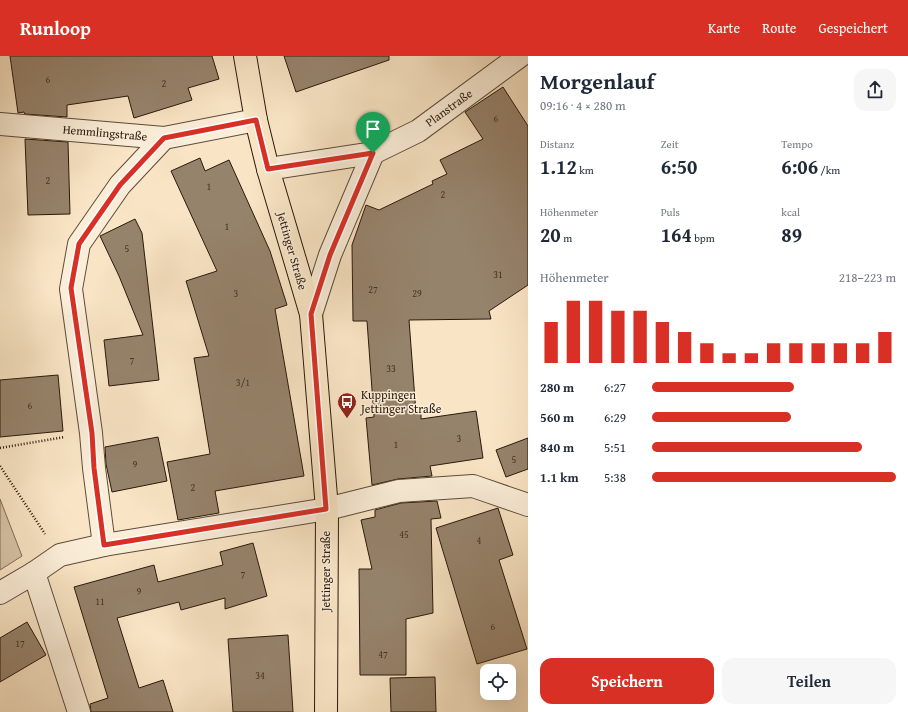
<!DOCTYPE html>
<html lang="de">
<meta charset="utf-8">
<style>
:root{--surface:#fff;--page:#f6f6f7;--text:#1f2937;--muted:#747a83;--accent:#d93025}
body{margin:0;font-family:"Gentium Book Plus",serif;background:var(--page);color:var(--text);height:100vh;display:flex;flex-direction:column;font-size:15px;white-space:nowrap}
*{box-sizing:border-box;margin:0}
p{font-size:13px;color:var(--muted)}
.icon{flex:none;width:22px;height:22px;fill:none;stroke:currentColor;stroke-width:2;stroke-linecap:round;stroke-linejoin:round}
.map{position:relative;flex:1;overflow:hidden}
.panel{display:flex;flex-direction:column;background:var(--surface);width:380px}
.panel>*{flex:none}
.fabs{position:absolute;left:480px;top:608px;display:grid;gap:8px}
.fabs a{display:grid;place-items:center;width:36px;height:36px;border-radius:8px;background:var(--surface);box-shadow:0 4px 16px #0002;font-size:20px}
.pin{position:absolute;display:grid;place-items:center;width:34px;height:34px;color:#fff;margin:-41px -17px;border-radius:50% 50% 50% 0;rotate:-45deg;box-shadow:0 0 4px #0007}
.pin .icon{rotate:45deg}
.round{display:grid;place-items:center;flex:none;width:42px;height:42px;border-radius:12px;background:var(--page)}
.overview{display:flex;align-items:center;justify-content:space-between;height:68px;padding:0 12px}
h1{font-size:22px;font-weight:700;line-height:30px}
.metrics{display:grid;grid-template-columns:repeat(3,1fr);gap:6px;height:68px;padding:4px 12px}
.metrics div{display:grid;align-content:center}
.metrics b{font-size:20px;font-weight:700}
.metrics small{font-size:11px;font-weight:400}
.metrics p{font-size:11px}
.chart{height:112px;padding:8px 12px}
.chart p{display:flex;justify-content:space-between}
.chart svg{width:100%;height:72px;margin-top:4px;stroke:var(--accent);stroke-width:6}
.primary-button{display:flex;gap:8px;margin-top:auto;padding:8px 12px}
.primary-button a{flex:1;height:46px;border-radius:12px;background:var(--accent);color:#fff;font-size:16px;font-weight:700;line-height:46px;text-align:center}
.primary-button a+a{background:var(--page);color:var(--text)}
ul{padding:0 12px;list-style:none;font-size:13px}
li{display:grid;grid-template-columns:64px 48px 1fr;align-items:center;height:30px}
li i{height:10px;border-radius:5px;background:var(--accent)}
header{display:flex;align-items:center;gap:24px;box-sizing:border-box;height:56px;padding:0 20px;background:var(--accent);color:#fff}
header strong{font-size:19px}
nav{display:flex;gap:22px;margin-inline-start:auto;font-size:14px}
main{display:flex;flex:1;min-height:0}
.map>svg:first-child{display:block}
.green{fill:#d6c2a6;stroke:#806d59}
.building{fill:#96836c;stroke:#2a180c}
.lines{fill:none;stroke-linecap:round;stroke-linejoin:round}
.minor-casing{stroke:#5e4b3a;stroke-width:24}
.major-casing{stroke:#2a180c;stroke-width:24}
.path{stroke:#2a180c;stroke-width:2.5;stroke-dasharray:1 2;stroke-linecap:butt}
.minor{stroke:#fbeed9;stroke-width:22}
.major{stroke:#f9e5c5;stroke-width:22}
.route-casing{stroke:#fff;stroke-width:8}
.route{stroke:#d93025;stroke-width:5}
.labels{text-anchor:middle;stroke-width:3;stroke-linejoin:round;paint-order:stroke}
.number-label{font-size:10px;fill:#453324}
.street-label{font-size:12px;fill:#2a180c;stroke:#fbeed9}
.poi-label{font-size:12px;fill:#2a180c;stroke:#fbeed9;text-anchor:start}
</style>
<header>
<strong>Runloop</strong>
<nav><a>Karte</a><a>Route</a><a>Gespeichert</a></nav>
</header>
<main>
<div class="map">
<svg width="528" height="656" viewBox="0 0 528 656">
<rect width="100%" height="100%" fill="#f9e5c5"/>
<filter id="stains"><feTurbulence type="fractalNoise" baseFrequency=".005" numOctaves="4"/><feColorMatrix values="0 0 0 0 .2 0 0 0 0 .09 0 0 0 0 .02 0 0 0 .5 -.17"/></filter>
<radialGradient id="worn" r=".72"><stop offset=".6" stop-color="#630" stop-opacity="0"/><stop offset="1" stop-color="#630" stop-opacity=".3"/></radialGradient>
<path class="green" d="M0,443L22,500L0,514Z"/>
<g class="building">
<path d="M10,0H212L219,23L188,32L192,44L134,62L128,40L67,49V61L25,58L24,56L18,57Z"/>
<path d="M284,0H389V4L296,36Z"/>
<path d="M503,31L528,70V229L489,255L491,263L409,264L416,357H421V363L476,355L483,402L430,410L432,420L398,423L372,429L366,362L374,361L367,265H353L352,189L366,149L379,154L433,128L432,125L447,118L440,104L483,83L465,56Z"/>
<path d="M25,83L68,86L70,158L28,159Z"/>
<path d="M200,102L205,115L229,104L270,195L287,249L275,253L304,420L215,435L219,457L178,464L167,406L210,398L194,302L209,300L186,225L217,215L171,115Z"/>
<path d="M135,163L142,177L159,324L109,330L104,284L143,279L119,220L100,180Z"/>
<path d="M58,319L63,375L0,381V324Z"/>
<path d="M158,381L167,425L112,436L106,408L105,391Z"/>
<path d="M528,382V413L506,421L496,394Z"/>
<path d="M437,445L441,462L431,463L433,557L406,563V619H360L359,513H372L361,464L375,461V454L401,447Z"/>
<path d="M498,452L513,499L499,504L527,593L477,608L436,472Z"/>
<path d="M253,487L267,540L225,553V542L181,554L179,546L117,562L139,632L163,624L173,656H91L90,648L108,642L74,531L154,509L158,526L223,509L220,496Z"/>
<path d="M27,566L46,599L0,626V582Z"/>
<path d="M288,579L293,656H233L228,583Z"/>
<path d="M435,621L436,656H391L390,622Z"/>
</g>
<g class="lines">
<g class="minor-casing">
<g id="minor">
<path d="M0,68L164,82L256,64"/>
<path d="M268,113L373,97L418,75L520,0"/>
<path d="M311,258L330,199L373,97"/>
<path d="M104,489L94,412L91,377L71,233L79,188L120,129L164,82"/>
<path d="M34,517L79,656"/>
<path d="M0,537L34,517L60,499L104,489L327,453L399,435L473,430L528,449"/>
</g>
</g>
<g class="major-casing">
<path id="major" d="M245,0L256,64L268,113L311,258L327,453L326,656"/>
</g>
<g class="path">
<path d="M0,392L65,381"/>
<path d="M0,410L45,478"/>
</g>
<use href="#minor" class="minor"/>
<use href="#major" class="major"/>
</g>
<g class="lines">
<g class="route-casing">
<path id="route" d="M256,64L268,113L373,97L330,199L311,258L326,453L104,489L94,412L92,377L71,232L79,188L120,129L164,82Z"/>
</g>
<use href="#route" class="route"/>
</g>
<defs>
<g id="bus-pin" transform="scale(1)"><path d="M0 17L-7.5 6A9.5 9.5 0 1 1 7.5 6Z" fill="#8f2418" stroke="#fbeed9"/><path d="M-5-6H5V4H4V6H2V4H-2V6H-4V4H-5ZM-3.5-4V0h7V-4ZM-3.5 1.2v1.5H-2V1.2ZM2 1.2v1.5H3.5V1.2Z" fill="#fff"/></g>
</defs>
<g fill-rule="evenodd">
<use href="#bus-pin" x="347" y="346"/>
</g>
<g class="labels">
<g class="number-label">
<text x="48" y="27">6</text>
<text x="164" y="31">2</text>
<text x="496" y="66">6</text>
<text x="48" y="128">2</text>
<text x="209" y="134">1</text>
<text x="443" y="142">2</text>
<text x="227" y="174">1</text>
<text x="127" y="196">5</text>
<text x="498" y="222">31</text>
<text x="373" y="237">27</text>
<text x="236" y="241">3</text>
<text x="417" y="241">29</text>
<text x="132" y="308">7</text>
<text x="391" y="316">33</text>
<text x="243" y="330">3/1</text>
<text x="30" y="353">6</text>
<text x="459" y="386">3</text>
<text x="396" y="392">1</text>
<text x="514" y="407">5</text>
<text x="135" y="412">9</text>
<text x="193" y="435">2</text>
<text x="404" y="482">45</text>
<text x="479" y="488">4</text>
<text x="243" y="522">7</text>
<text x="139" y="539">9</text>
<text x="100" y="549">11</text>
<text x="493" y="574">6</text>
<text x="20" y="591">17</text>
<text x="383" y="602">47</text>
<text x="260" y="623">34</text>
</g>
<g class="street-label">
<text transform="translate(449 52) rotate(-36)" y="4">Planstraße</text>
<text transform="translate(105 77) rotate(5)" y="4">Hemmlingstraße</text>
<text transform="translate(292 195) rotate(74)" y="4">Jettinger Straße</text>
<text transform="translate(326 515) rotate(-90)" y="4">Jettinger Straße</text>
</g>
<g class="poi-label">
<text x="361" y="343">Kuppingen<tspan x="361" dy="14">Jettinger Straße</tspan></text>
</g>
</g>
<rect width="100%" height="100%" filter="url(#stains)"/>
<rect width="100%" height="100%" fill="url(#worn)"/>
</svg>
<div class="fabs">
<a><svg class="icon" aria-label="locate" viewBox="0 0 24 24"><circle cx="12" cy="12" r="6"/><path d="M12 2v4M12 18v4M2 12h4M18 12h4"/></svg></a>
</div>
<div class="pin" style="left:373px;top:97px;background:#1e9e55"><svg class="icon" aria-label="arrive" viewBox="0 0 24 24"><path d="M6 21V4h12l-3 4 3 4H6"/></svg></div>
</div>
<section class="panel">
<div class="overview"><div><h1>Morgenlauf</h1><p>09:16 · 4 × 280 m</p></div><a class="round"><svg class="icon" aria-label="share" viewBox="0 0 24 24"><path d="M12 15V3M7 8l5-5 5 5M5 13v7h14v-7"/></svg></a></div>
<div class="metrics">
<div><p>Distanz</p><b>1.12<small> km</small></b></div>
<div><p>Zeit</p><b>6:50</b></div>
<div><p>Tempo</p><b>6:06<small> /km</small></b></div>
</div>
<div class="metrics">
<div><p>Höhenmeter</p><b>20<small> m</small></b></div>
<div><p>Puls</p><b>164<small> bpm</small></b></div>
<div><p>kcal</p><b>89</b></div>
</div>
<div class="chart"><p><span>Höhenmeter</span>218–223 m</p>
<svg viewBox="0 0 160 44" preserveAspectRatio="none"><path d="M5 44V19M15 44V6M25 44V6M35 44V12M45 44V12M55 44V19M65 44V25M75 44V32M85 44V38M95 44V38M105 44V32M115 44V32M125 44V32M135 44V32M145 44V32M155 44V25"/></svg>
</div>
<ul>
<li><b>280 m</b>6:27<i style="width:58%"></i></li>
<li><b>560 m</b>6:29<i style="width:57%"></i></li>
<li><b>840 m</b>5:51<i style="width:86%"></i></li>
<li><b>1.1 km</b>5:38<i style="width:100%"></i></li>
</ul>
<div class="primary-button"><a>Speichern</a><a>Teilen</a></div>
</section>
</main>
